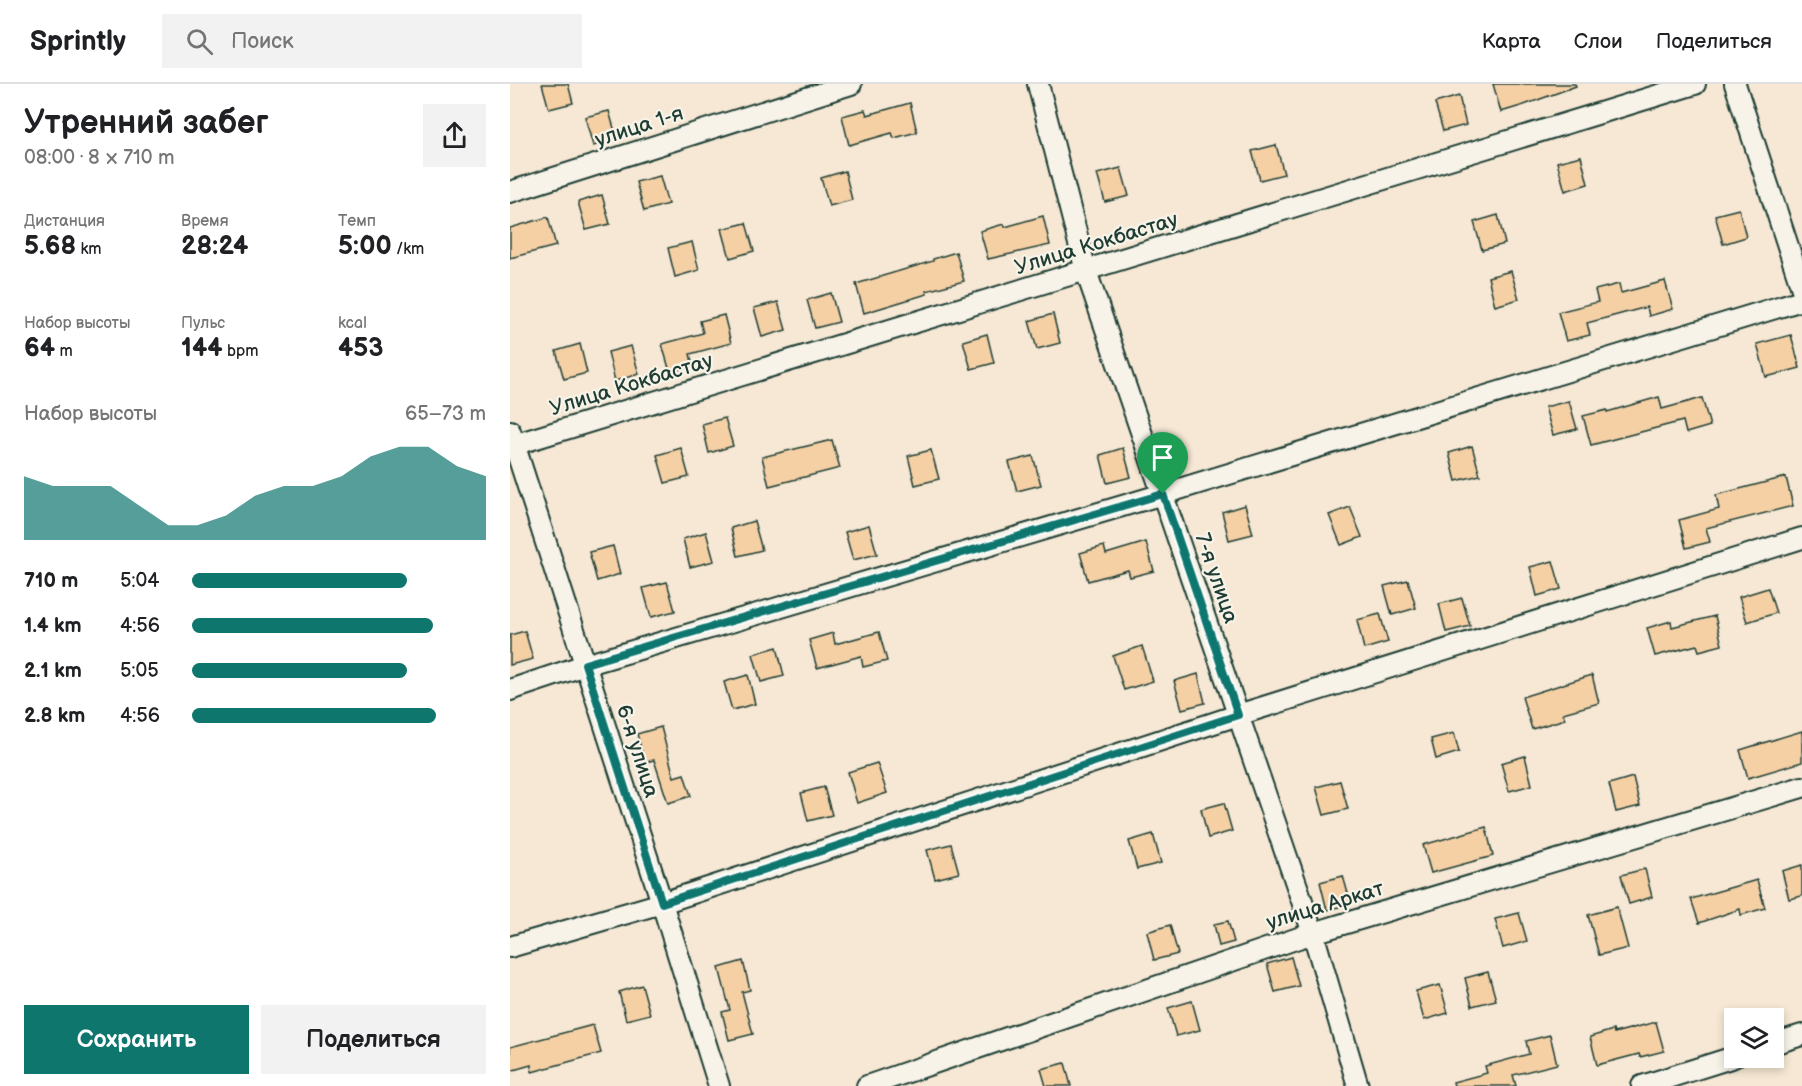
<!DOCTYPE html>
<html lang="ru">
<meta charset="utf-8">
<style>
:root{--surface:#fff;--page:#f2f2f2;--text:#202124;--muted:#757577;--line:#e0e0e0;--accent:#0f766e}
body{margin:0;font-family:"Balsamiq Sans",sans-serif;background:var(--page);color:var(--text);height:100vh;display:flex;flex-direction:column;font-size:22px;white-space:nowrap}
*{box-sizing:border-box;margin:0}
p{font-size:20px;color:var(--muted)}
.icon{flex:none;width:33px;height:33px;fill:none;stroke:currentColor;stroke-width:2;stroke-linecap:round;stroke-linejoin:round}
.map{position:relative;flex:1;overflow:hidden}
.sheet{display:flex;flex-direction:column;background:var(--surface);width:510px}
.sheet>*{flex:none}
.tools{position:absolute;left:1214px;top:924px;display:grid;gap:12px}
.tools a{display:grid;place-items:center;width:60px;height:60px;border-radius:0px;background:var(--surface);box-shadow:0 3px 9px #0003;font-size:30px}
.pin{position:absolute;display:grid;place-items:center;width:51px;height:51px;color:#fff;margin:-62px -26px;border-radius:50% 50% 50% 0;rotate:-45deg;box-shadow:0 0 6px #0007}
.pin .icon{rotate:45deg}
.round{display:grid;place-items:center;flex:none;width:63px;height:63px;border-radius:0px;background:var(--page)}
.head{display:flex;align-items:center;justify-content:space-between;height:102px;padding:0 24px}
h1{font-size:33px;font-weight:700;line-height:45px}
.metrics{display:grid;grid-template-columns:repeat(3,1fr);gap:9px;height:102px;padding:6px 24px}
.metrics div{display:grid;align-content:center}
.metrics b{font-size:26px;font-weight:700}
.metrics small{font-size:16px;font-weight:400}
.metrics p{font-size:16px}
.chart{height:168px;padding:12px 24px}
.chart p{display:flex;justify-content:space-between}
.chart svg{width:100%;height:108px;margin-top:6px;fill:var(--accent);opacity:.7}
.primary-button{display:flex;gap:12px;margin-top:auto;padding:12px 24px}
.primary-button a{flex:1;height:69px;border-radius:0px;background:var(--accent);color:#fff;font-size:24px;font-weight:700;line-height:69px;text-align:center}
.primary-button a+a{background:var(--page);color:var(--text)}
ul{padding:0 24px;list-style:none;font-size:20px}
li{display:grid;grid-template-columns:96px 72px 1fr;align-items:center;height:45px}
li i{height:15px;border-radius:8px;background:var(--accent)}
header{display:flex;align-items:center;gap:36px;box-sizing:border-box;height:84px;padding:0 30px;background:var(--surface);border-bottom:2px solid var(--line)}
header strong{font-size:28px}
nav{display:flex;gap:33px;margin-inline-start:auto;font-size:21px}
.search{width:420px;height:54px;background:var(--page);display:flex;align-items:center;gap:15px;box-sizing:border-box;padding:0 21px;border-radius:0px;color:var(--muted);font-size:22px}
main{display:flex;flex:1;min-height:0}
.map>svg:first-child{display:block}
.building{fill:#f5d0a5;stroke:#1f3d34;stroke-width:1.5}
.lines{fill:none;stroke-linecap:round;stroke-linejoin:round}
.street-casing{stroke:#1f3d34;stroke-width:24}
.street{stroke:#f7f3e8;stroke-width:20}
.route-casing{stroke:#fff;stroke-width:12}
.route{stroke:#0f766e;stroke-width:8}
.labels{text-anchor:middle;stroke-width:4.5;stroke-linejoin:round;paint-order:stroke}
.street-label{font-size:21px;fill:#1f3d34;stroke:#f7f3e8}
</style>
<header>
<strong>Sprintly</strong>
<div class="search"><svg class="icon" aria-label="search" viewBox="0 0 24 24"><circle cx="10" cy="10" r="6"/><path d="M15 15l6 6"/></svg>Поиск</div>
<nav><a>Карта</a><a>Слои</a><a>Поделиться</a></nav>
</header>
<main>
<section class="sheet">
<div class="head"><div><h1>Утренний забег</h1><p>08:00 · 8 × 710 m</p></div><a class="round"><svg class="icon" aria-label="share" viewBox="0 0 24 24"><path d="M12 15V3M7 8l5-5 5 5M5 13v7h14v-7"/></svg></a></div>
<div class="metrics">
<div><p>Дистанция</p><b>5.68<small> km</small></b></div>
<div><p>Время</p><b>28:24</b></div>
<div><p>Темп</p><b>5:00<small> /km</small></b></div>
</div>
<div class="metrics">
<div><p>Набор высоты</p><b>64<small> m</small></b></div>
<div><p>Пульс</p><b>144<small> bpm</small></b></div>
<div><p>kcal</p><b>453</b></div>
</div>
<div class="chart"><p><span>Набор высоты</span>65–73 m</p>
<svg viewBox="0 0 160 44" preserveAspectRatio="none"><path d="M0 44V18L10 22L20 22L30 22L40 30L50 38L60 38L70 34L80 26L90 22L100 22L110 18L120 10L130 6L140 6L150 14L160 18V44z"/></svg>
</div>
<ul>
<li><b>710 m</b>5:04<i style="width:73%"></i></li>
<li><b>1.4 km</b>4:56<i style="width:82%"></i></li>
<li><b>2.1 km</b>5:05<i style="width:73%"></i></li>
<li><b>2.8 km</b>4:56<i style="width:83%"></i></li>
</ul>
<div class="primary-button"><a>Сохранить</a><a>Поделиться</a></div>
</section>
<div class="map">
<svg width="1292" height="1002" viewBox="0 0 1292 1002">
<rect width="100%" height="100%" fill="#f6e8d4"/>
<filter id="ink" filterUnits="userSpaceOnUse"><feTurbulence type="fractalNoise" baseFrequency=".0167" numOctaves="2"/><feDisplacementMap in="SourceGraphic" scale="12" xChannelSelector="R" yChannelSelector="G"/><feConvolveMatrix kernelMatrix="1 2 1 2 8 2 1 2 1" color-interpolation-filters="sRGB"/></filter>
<g filter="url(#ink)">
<g class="building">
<path d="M32,0H58L63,19L39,25Z"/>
<path d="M983,0H1065L1066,2L1014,21L991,28Z"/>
<path d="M949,12L956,41L933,47L925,19Z"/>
<path d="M400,19L407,48L384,54L382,49L339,61L332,32L355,26L357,31Z"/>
<path d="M99,27L107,55L83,62L75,33Z"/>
<path d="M766,61L774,90L750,96L742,67Z"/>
<path d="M1071,72L1078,100L1055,107L1047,78Z"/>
<path d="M611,84L619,112L595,118L587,90Z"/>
<path d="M335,87L342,116L319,122L311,94Z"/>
<path d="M150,92L158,120L134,127L126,98Z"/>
<path d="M92,111L100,140L76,146L68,118Z"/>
<path d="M1229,125L1236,153L1213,160L1205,131Z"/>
<path d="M988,131L995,160L972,166L964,138Z"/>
<path d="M533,132L540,161L478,175L470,147L494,140L495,143Z"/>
<path d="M38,133L46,162L0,174V144Z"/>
<path d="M236,139L244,167L220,174L212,145Z"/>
<path d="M182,158L189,186L165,193L158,164Z"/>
<path d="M446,168L454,197L416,207L417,210L354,229L346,200L423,177V175Z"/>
<path d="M1001,187L1009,215L985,222L978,193Z"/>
<path d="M1155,197L1163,225L1139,232L1137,223L1077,239L1080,251L1056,257L1048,228L1088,218L1085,206L1109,200L1111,209Z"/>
<path d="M321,209L329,238L305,244L297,216Z"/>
<path d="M268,218L276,246L252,253L244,224Z"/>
<path d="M543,230L550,259L527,265L519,237Z"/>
<path d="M214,231L221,259L180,270L183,282L160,288L152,260L193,249L190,237Z"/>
<path d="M477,250L484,279L461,285L453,257Z"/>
<path d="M1281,251L1290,284L1256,293L1247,260Z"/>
<path d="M70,260L77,289L54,295L46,267Z"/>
<path d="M121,262L129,290L105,297L98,268Z"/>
<path d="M1149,313L1152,325L1192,314L1200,342L1176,349L1173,337L1081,361L1073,332L1097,326V328Z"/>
<path d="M1059,317L1067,345L1043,351L1035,323Z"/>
<path d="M215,334L223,362L199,369L192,340Z"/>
<path d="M322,356L330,384L259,402L252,373Z"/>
<path d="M962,362L970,391L946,397L939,369Z"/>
<path d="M171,364L179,393L155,399L147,371Z"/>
<path d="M613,364L621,393L597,399L590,371Z"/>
<path d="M421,366L429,395L405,401L398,372Z"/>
<path d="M523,372L531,401L507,407L499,378Z"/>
<path d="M1276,393L1283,422L1196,444L1200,458L1176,464L1169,436L1209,425L1206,411Z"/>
<path d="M735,421L743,450L719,456L712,428Z"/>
<path d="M840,423L852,453L831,461L819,431Z"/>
<path d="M244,437L252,466L228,472L221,444Z"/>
<path d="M359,441L367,470L343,476L335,448Z"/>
<path d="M196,448L204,477L180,483L173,455Z"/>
<path d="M636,458L644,487L620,493L618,486L578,497L570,469L594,462L596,470Z"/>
<path d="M103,462L110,490L87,497L79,468Z"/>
<path d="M1043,477L1051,505L1027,512L1020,483Z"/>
<path d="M898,496L906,524L882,531L874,502Z"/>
<path d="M157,498L165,527L141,533L133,504Z"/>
<path d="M1258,504L1266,529L1237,538L1229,513Z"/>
<path d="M952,514L960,542L936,548L929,520Z"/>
<path d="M870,530L878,558L854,565L847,536Z"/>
<path d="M1205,532L1212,561L1189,567L1187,561L1145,572L1137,544L1161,537L1162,543Z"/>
<path d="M15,547L23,575L0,581V551Z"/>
<path d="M369,548L377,577L353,583L351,572L307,584L299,556L323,549L325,560Z"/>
<path d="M632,562L643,597L614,606L603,572Z"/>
<path d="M267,563L274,592L251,598L243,570Z"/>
<path d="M688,590L695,619L672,625L664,597Z"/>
<path d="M238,591L245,620L222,626L214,598Z"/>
<path d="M1082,591L1089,619L1053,629L1055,635L1022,645L1012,613Z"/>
<path d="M151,643L164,693L174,690L181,712L158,719L144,676L135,678L127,650Z"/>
<path d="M1292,647V678L1238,694L1230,666Z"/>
<path d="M944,649L949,668L926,675L921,655Z"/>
<path d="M1015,672L1022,701L999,707L991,679Z"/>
<path d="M367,679L377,709L347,719L338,688Z"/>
<path d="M1123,693L1130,722L1106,728L1099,700Z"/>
<path d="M830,697L838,725L814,731L806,703Z"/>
<path d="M314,703L322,731L298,737L291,709Z"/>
<path d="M714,719L722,747L698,754L691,725Z"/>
<path d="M976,743L983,772L921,789L913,761Z"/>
<path d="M643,750L651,779L627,785L619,757Z"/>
<path d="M441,760L449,789L425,795L417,766Z"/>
<path d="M1292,781V812L1279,815L1272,787Z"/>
<path d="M1135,785L1142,813L1119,820L1111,791Z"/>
<path d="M833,792L841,820L817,826L810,798Z"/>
<path d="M1247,796L1255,824L1231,831L1230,825L1189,839L1181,815Z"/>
<path d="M1107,823L1118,864L1089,871L1078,831Z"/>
<path d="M1009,829L1017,857L993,864L985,835Z"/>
<path d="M718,837L724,858L709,862L704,840Z"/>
<path d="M660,841L668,870L644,876L637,848Z"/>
<path d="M781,873L789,902L765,908L757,880Z"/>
<path d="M233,877L240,906L232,908L243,950L219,956L212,928L220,926L209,884Z"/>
<path d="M978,888L986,916L962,922L955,894Z"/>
<path d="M132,901L140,930L116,936L109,908Z"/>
<path d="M930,901L938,929L914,936L906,907Z"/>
<path d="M682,917L690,946L666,952L658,924Z"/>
<path d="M1146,938L1154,967L1130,973L1129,970L1087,981L1080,953L1103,946L1104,949Z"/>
<path d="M83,941L91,969L22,988L21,981L0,987V963Z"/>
<path d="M1040,951L1047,980L1003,991L1006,1002H944L943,998L977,989L975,982L1019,970L1016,957Z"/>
<path d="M555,979L561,1002H536L531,985Z"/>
</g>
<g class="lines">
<g class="street-casing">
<g id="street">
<path d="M528,0L576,187L803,849L848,1002"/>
<path d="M1225,0L1292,205"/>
<path d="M0,108L341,0"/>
<path d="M0,347L152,819L209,1002"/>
<path d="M0,362L1185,0"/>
<path d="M0,606L75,581L653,410L1292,216"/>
<path d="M0,863L152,819L728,631L1292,454"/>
<path d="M1263,960L1292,951"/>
<path d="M357,1002L803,849L1292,703"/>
<path d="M1132,1002L1224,973"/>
</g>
</g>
<use href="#street" class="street"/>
</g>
</g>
<g class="lines" filter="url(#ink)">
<g class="route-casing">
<path id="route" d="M653,410L728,631L152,819L75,580Z"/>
</g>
<use href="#route" class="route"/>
</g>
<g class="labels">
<g class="street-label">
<text transform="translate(129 42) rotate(-18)" y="7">улица 1-я</text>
<text transform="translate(586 159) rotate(-17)" y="7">Улица Кокбастау</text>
<text transform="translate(121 300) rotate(-17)" y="7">Улица Кокбастау</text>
<text transform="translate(707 494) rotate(71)" y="7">7-я улица</text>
<text transform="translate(128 667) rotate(72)" y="7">6-я улица</text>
<text transform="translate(815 821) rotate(-17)" y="7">улица Аркат</text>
</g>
</g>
</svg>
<div class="tools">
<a><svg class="icon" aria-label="layers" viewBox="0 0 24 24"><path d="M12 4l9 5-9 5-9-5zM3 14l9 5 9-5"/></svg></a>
</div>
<div class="pin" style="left:653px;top:410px;background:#1e9e55"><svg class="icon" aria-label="arrive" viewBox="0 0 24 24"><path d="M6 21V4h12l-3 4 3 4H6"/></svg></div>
</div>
</main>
